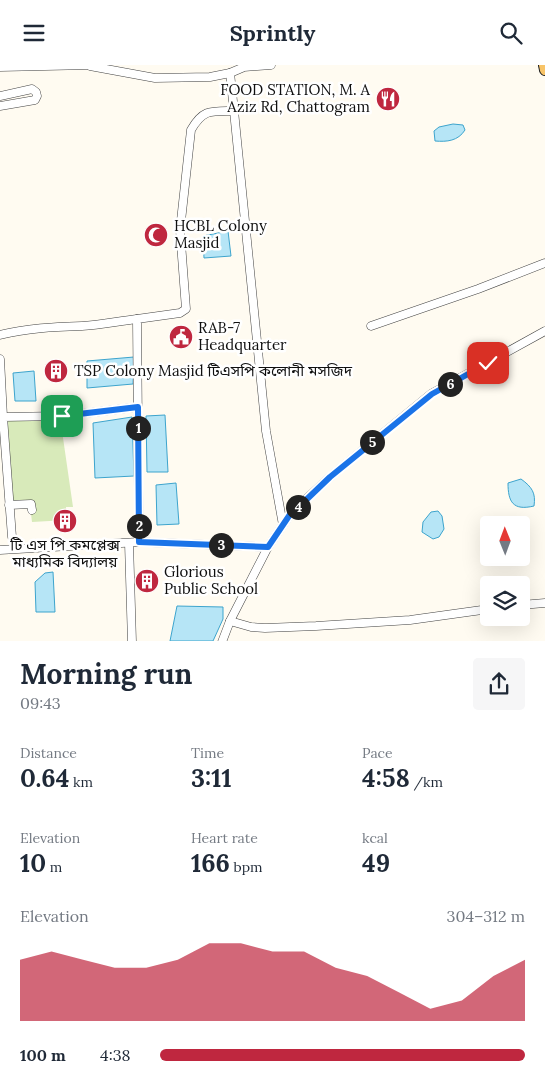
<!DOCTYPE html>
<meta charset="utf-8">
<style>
:root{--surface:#fff;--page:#f6f6f7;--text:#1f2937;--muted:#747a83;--accent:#bf273f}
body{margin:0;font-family:Lora,"Noto Sans Bengali",serif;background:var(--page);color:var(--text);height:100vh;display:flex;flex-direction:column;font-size:19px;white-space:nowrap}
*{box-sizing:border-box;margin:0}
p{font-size:16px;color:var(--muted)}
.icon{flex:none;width:28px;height:28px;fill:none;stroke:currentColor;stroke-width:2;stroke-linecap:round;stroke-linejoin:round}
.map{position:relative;height:576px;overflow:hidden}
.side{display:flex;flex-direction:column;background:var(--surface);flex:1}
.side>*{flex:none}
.needle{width:32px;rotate:359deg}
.controls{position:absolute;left:480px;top:451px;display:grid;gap:10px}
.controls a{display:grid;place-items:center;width:50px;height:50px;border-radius:5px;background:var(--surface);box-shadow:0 5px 20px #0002;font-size:25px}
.pin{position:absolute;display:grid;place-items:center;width:42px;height:42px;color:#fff;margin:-21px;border-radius:10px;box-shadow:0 2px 8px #0006}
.km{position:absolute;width:25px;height:25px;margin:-12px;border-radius:50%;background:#222;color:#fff;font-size:14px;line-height:25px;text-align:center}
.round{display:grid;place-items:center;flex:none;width:52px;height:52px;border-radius:5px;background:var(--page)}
.overview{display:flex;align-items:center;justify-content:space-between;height:85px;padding:0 20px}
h1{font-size:28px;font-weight:700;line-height:38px}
.figures{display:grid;grid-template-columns:repeat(3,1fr);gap:8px;height:85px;padding:5px 20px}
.figures div{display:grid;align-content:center}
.figures b{font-size:25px;font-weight:700}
.figures small{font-size:14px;font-weight:400}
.figures p{font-size:14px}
.chart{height:140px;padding:10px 20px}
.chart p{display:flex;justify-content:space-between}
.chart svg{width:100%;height:90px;margin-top:5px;fill:var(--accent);opacity:.7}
ul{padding:0 20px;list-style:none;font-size:16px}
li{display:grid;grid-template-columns:80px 60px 1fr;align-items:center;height:38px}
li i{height:12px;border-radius:6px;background:var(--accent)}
header{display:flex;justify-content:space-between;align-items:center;height:65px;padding:0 20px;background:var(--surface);font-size:22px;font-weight:700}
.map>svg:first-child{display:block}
.green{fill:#d8eaba}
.water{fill:#b6e5f6;stroke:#3da4cd}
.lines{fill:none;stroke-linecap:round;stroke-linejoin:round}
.minor-casing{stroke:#424242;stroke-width:9}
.major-casing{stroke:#202020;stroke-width:12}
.minor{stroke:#fff;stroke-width:8}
.major{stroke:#f8c468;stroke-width:10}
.route-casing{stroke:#fff;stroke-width:10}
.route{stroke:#1a73e8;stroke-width:6}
.labels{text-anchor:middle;stroke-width:5;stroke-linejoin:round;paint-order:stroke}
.poi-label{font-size:15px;fill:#0f0f0f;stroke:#fff;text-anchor:start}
</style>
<header><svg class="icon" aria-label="menu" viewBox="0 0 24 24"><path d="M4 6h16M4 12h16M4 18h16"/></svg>Sprintly<svg class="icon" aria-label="search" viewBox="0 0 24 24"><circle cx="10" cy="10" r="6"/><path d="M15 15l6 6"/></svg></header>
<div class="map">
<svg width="545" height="577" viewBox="0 0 545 577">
<rect width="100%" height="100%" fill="#fffbf1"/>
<path class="green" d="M3,352H60L73,442H66L67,455L32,457L30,440L9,441Z"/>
<g class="water">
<path d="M453,59L463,60L465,65C458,76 447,77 435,76L434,66L439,62Z"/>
<path d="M228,166L231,191L204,193L203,171Z"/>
<path d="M134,292L133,319L87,323V296Z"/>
<path d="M34,306L36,336H15L13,308Z"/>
<path d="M165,350L168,407H147L146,351Z"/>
<path d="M132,352L134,411L95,413L93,358Z"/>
<path d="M521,414C532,422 536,428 534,441C513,446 508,437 508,418Z"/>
<path d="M176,418L179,459L157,460L156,420Z"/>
<path d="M438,446L442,451L444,464L439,472L433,474L422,467L423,457L431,447Z"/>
<path d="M53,507L55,547H36L35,517L45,508Z"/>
<path d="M177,541L223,542V554L213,576H170Z"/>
</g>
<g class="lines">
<g class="minor-casing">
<g id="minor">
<path d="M90,1L155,13L210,12L230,8"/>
<path d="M0,2L90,0"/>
<path d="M0,31L32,24L36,27L37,31L35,35L0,41"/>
<path d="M234,46L266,366L283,460"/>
<path d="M371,261L478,224L545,198"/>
<path d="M0,270C27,263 54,262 82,261C100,260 119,256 137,254"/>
<path d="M0,294L3,352"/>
<path d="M9,440L31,439L32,445"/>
<path d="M12,472L3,352L62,351L138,342"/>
<path d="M139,477L137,254L180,248L186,244L180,165L191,65C203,44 211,46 234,46L230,8L244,2L271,0"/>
<path d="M129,478L132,577"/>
<path d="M0,485L139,477L268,482L291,448L330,412L431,329L545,266"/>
<path d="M521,540L545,538"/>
<path d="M230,556L251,562L265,563L316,561L410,555L489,544"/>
<path d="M222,577L230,556L268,482"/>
</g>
</g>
<g class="major-casing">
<path id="major" d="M544,0L545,5"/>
</g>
<use href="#minor" class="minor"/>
<use href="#major" class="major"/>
</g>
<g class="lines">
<g class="route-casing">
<path id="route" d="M62,351L138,342L139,477L268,482L291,448L306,435L330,412L432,329L488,298"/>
</g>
<use href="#route" class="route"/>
</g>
<defs>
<g id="restaurant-disc" transform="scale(1.25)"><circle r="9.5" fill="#bf273f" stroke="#fff"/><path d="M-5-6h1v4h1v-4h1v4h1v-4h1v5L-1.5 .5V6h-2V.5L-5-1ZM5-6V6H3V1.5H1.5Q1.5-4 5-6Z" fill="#fff"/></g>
<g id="mosque-disc" transform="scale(1.25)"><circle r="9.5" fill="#bf273f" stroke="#fff"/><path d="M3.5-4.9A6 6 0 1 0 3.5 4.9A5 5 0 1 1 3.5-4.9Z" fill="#fff"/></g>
<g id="civic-disc" transform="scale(1.25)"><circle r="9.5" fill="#bf273f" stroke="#fff"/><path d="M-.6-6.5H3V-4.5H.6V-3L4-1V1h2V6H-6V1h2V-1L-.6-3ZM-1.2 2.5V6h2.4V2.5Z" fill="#fff"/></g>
<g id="building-disc" transform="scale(1.25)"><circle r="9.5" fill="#bf273f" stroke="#fff"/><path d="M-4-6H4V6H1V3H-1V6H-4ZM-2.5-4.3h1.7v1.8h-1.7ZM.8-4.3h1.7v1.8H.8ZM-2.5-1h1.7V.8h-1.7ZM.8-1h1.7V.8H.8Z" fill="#fff"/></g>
</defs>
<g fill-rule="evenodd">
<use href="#restaurant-disc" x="388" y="34"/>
<use href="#mosque-disc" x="156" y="170"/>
<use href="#civic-disc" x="181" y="272"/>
<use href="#building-disc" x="56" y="306"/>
<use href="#building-disc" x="65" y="456"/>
<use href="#building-disc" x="147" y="516"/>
</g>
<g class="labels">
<g class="poi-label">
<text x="370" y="30" text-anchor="end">FOOD STATION, M. A<tspan x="370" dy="17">Aziz Rd, Chattogram</tspan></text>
<text x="174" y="166">HCBL Colony<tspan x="174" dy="17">Masjid</tspan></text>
<text x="198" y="268">RAB-7<tspan x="198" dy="17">Headquarter</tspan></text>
<text x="74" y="311">TSP Colony Masjid টিএসপি কলোনী মসজিদ</text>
<text x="65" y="485" text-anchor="middle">টি এস পি কমপ্লেক্স<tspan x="65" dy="17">মাধ্যমিক বিদ্যালয়</tspan></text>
<text x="164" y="512">Glorious<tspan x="164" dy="17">Public School</tspan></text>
</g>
</g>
</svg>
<div class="controls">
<a><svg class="needle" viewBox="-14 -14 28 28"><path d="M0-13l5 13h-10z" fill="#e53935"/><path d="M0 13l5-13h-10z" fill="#747a83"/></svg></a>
<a><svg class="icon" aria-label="layers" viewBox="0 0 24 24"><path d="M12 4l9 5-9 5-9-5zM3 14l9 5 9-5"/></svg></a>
</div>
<div class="pin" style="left:62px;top:351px;background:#1e9e55"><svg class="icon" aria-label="arrive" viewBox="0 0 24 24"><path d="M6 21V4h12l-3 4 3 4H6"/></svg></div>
<div class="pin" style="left:488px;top:298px;background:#d93025"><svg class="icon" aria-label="check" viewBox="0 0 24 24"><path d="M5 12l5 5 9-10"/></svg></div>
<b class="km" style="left:138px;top:363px">1</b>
<b class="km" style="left:139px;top:461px">2</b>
<b class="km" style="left:221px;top:480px">3</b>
<b class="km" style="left:298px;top:442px">4</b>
<b class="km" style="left:372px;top:377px">5</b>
<b class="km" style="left:450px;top:319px">6</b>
</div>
<section class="side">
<div class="overview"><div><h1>Morning run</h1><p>09:43</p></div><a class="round"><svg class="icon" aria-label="share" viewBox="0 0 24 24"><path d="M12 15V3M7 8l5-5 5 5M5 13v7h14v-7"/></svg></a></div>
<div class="figures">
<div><p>Distance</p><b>0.64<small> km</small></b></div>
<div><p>Time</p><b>3:11</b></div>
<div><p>Pace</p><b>4:58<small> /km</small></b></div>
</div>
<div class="figures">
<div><p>Elevation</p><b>10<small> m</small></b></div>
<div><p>Heart rate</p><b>166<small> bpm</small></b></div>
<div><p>kcal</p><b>49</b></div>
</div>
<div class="chart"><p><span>Elevation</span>304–312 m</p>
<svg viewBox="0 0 160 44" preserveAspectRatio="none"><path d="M0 44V14L10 10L20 14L30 18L40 18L50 14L60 6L70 6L80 10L90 10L100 18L110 22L120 30L130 38L140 34L150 22L160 14V44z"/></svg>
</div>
<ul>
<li><b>100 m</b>4:38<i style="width:100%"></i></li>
</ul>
</section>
